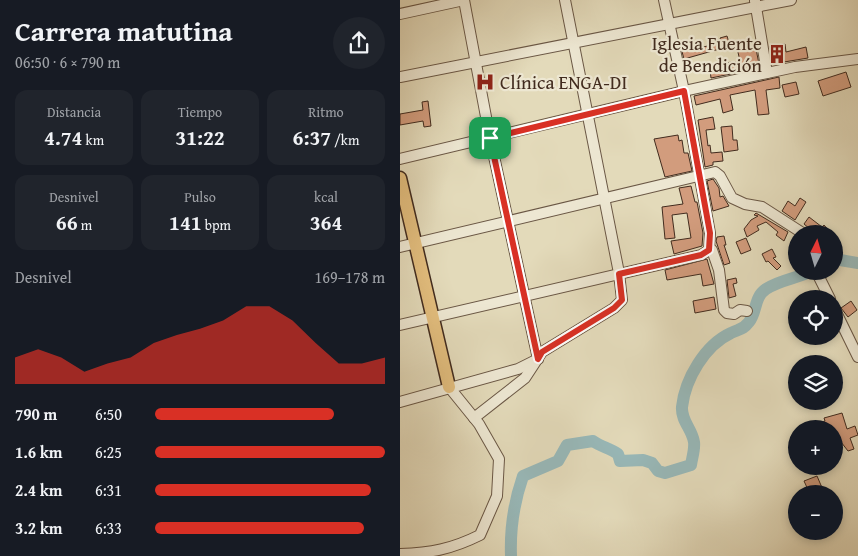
<!DOCTYPE html>
<html lang="es">
<meta charset="utf-8">
<style>
:root{--surface:#171b24;--page:#20242c;--text:#f1f3f6;--muted:#9ea1a6;--accent:#d93025}
body{margin:0;font-family:"Gentium Book Plus",serif;background:var(--page);color:var(--text);height:100vh;display:flex;flex-direction:column;font-size:19px;white-space:nowrap}
*{box-sizing:border-box;margin:0}
p{font-size:16px;color:var(--muted)}
.icon{flex:none;width:28px;height:28px;fill:none;stroke:currentColor;stroke-width:2;stroke-linecap:round;stroke-linejoin:round}
.map{position:relative;flex:1;overflow:hidden}
.details{display:flex;flex-direction:column;background:var(--surface);width:400px}
.details>*{flex:none}
.needle{width:32px;rotate:5deg}
.fabs{position:absolute;left:388px;top:225px;display:grid;gap:10px}
.fabs a{display:grid;place-items:center;width:55px;height:55px;border-radius:50%;background:var(--surface);box-shadow:0 2px 8px #0003;font-size:25px}
.pin{position:absolute;display:grid;place-items:center;width:42px;height:42px;color:#fff;margin:-21px;border-radius:10px;box-shadow:0 2px 8px #0006}
.round{display:grid;place-items:center;flex:none;width:52px;height:52px;border-radius:26px;background:var(--page)}
.headline{display:flex;align-items:center;justify-content:space-between;height:85px;padding:0 15px}
h1{font-size:28px;font-weight:800;line-height:38px}
.stats{display:grid;grid-template-columns:repeat(3,1fr);gap:8px;height:85px;padding:5px 15px}
.stats div{display:grid;align-content:center;border-radius:12px;background:var(--page);text-align:center}
.stats b{font-size:21px;font-weight:800}
.stats small{font-size:14px;font-weight:400}
.stats p{font-size:14px}
.chart{height:140px;padding:10px 15px}
.chart p{display:flex;justify-content:space-between}
.chart svg{width:100%;height:90px;margin-top:5px;fill:var(--accent);opacity:.7}
ul{padding:0 15px;list-style:none;font-size:16px}
li{display:grid;grid-template-columns:80px 60px 1fr;align-items:center;height:38px}
li i{height:12px;border-radius:6px;background:var(--accent)}
main{display:flex;flex:1;min-height:0}
.map>svg:first-child{display:block}
.lines{fill:none;stroke-linecap:round;stroke-linejoin:round}
.river{stroke:#98b8b8;stroke-width:12}
.building{fill:#d29c7d;stroke:#412b1e}
.minor-casing{stroke:#6a5745;stroke-width:12}
.major-casing{stroke:#412b1e;stroke-width:15}
.minor{stroke:#ede7d2;stroke-width:10}
.major{stroke:#e2bd7d;stroke-width:12}
.route-casing{stroke:#fff;stroke-width:10}
.route{stroke:#d93025;stroke-width:6}
.labels{text-anchor:middle;stroke-width:4.5;stroke-linejoin:round;paint-order:stroke}
.poi-label{font-size:19px;fill:#412b1e;stroke:#ede7d2;text-anchor:end}
</style>
<main>
<section class="details">
<div class="headline"><div><h1>Carrera matutina</h1><p>06:50 · 6 × 790 m</p></div><a class="round"><svg class="icon" aria-label="share" viewBox="0 0 24 24"><path d="M12 15V3M7 8l5-5 5 5M5 13v7h14v-7"/></svg></a></div>
<div class="stats">
<div><p>Distancia</p><b>4.74<small> km</small></b></div>
<div><p>Tiempo</p><b>31:22</b></div>
<div><p>Ritmo</p><b>6:37<small> /km</small></b></div>
</div>
<div class="stats">
<div><p>Desnivel</p><b>66<small> m</small></b></div>
<div><p>Pulso</p><b>141<small> bpm</small></b></div>
<div><p>kcal</p><b>364</b></div>
</div>
<div class="chart"><p><span>Desnivel</span>169–178 m</p>
<svg viewBox="0 0 160 44" preserveAspectRatio="none"><path d="M0 44V31L10 27L20 31L30 38L40 34L50 31L60 24L70 20L80 17L90 13L100 6L110 6L120 13L130 24L140 34L150 34L160 31V44z"/></svg>
</div>
<ul>
<li><b>790 m</b>6:50<i style="width:78%"></i></li>
<li><b>1.6 km</b>6:25<i style="width:100%"></i></li>
<li><b>2.4 km</b>6:31<i style="width:94%"></i></li>
<li><b>3.2 km</b>6:33<i style="width:91%"></i></li>
</ul>
</section>
<div class="map">
<svg width="458" height="556" viewBox="0 0 458 556">
<rect width="100%" height="100%" fill="#e3daba"/>
<filter id="stains"><feTurbulence type="fractalNoise" baseFrequency=".004" numOctaves="4"/><feColorMatrix values="0 0 0 0 .2 0 0 0 0 .09 0 0 0 0 .02 0 0 0 .5 -.17"/></filter>
<radialGradient id="worn" r=".72"><stop offset=".6" stop-color="#630" stop-opacity="0"/><stop offset="1" stop-color="#630" stop-opacity=".3"/></radialGradient>
<g class="lines">
<g class="river">
<path d="M434,259L458,263"/>
<path d="M111,556C110,529 114,502 123,476L158,461L167,445L193,441C201,447 210,448 218,454L220,461L243,460L252,463L258,471L265,473L291,465C292,458 295,449 294,442C292,429 281,421 282,407C285,379 305,345 331,333C339,329 343,330 349,322C357,312 354,297 366,289C379,280 398,278 412,271"/>
</g>
</g>
<g class="building">
<path d="M327,36L330,46L284,59L281,48L293,45L294,49L321,43L320,38Z"/>
<path d="M385,44L386,52L406,47L408,58L372,64L370,46Z"/>
<path d="M346,46L347,51L356,49L359,64L350,66V70L311,78L310,70L325,68V63L340,61L337,48Z"/>
<path d="M446,72L451,87L423,96L418,81Z"/>
<path d="M379,77L380,88L366,90L369,114L358,115L355,90L330,95L333,110L323,113L320,99L296,105L294,96Z"/>
<path d="M396,82L399,94L385,97L382,85Z"/>
<path d="M28,101L31,126L24,127L23,121L0,125V114L23,110L22,102Z"/>
<path d="M313,117L315,129L306,130L308,146L310,145L311,153L322,152L323,161L313,162V165L305,167L298,120Z"/>
<path d="M332,126L333,140H337L338,150L324,152L321,127Z"/>
<path d="M278,135L279,141L282,140L284,153H288L292,171L265,177L254,139Z"/>
<path d="M313,179L319,188L320,197L323,196L329,206L313,211L307,181Z"/>
<path d="M291,186L295,202H297L303,233L302,246L274,254L271,241L291,238L287,213L272,215L275,238L265,239L262,207L283,204L279,188Z"/>
<path d="M400,198L406,202L395,220L382,211L388,201L395,206Z"/>
<path d="M356,213L388,232L384,241L376,235L378,232L366,222L357,226L359,230L347,237L344,229L351,220L358,216L354,215Z"/>
<path d="M409,217L422,227L424,225L432,234H416L404,224Z"/>
<path d="M324,236L326,245H324L330,263L324,265L316,241L317,237Z"/>
<path d="M346,238L351,250L341,254L336,242Z"/>
<path d="M372,249L376,257L373,258L381,266L377,270L368,261L366,262L362,254Z"/>
<path d="M307,259L314,284L303,286L301,274L267,280L265,270Z"/>
<path d="M336,278L337,283L333,284L336,296L329,298L327,280Z"/>
<path d="M314,297L316,309L295,313L293,301Z"/>
<path d="M451,301L457,310L448,317L441,308Z"/>
<path d="M442,413L447,429L455,426L458,435L450,438L454,449L448,451L441,442L438,443L434,429H407L425,421L424,418Z"/>
<path d="M417,476L423,490L410,494L404,481Z"/>
</g>
<g class="lines">
<g class="minor-casing">
<g id="minor">
<path d="M355,1L367,73"/>
<path d="M0,14L64,0"/>
<path d="M0,77L391,0"/>
<path d="M0,159L284,91L395,67L458,59"/>
<path d="M0,247L315,172L320,176L332,198L345,204L362,207L404,234"/>
<path d="M309,250H312L319,270L324,310L327,313L334,314L340,310L347,311"/>
<path d="M416,271L430,299"/>
<path d="M434,308L458,357"/>
<path d="M0,325L301,255L309,250L310,233L284,91L264,0"/>
<path d="M0,402L118,369L138,359L90,138L64,0"/>
<path d="M74,418L125,378L142,352L214,308L222,300L219,273L165,0"/>
<path d="M0,554C31,553 52,549 80,535L97,496L99,459L79,424L49,387"/>
</g>
</g>
<g class="major-casing">
<path id="major" d="M0,178L49,387"/>
</g>
<use href="#minor" class="minor"/>
<use href="#major" class="major"/>
</g>
<g class="lines">
<g class="route-casing">
<path id="route" d="M284,91L310,233L309,250L301,255L219,274L222,300L214,308L142,352L138,359L90,138Z"/>
</g>
<use href="#route" class="route"/>
</g>
<defs>
<g id="building-bare" transform="scale(1.5)"><path d="M-4-6H4V6H1V3H-1V6H-4ZM-2.5-4.3h1.7v1.8h-1.7ZM.8-4.3h1.7v1.8H.8ZM-2.5-1h1.7V.8h-1.7ZM.8-1h1.7V.8H.8Z" fill="#8f2418" stroke="#ede7d2" stroke-width="2.5" paint-order="stroke"/></g>
<g id="hospital-bare" transform="scale(1.5)"><path d="M-5-5h3v3.5h4V-5h3V5h-3V1.5h-4V5h-3Z" fill="#8f2418" stroke="#ede7d2" stroke-width="2.5" paint-order="stroke"/></g>
</defs>
<g fill-rule="evenodd">
<use href="#building-bare" x="377" y="54"/>
<use href="#hospital-bare" x="85" y="82"/>
</g>
<g class="labels">
<g class="poi-label">
<text x="362" y="50">Iglesia Fuente<tspan x="362" dy="22">de Bendición</tspan></text>
<text x="100" y="89" text-anchor="start">Clínica ENGA-DI</text>
</g>
</g>
<rect width="100%" height="100%" filter="url(#stains)"/>
<rect width="100%" height="100%" fill="url(#worn)"/>
</svg>
<div class="fabs">
<a><svg class="needle" viewBox="-14 -14 28 28"><path d="M0-13l5 13h-10z" fill="#e53935"/><path d="M0 13l5-13h-10z" fill="#9ea1a6"/></svg></a>
<a><svg class="icon" aria-label="locate" viewBox="0 0 24 24"><circle cx="12" cy="12" r="6"/><path d="M12 2v4M12 18v4M2 12h4M18 12h4"/></svg></a>
<a><svg class="icon" aria-label="layers" viewBox="0 0 24 24"><path d="M12 4l9 5-9 5-9-5zM3 14l9 5 9-5"/></svg></a>
<a>+</a>
<a>−</a>
</div>
<div class="pin" style="left:90px;top:138px;background:#1e9e55"><svg class="icon" aria-label="arrive" viewBox="0 0 24 24"><path d="M6 21V4h12l-3 4 3 4H6"/></svg></div>
</div>
</main>
